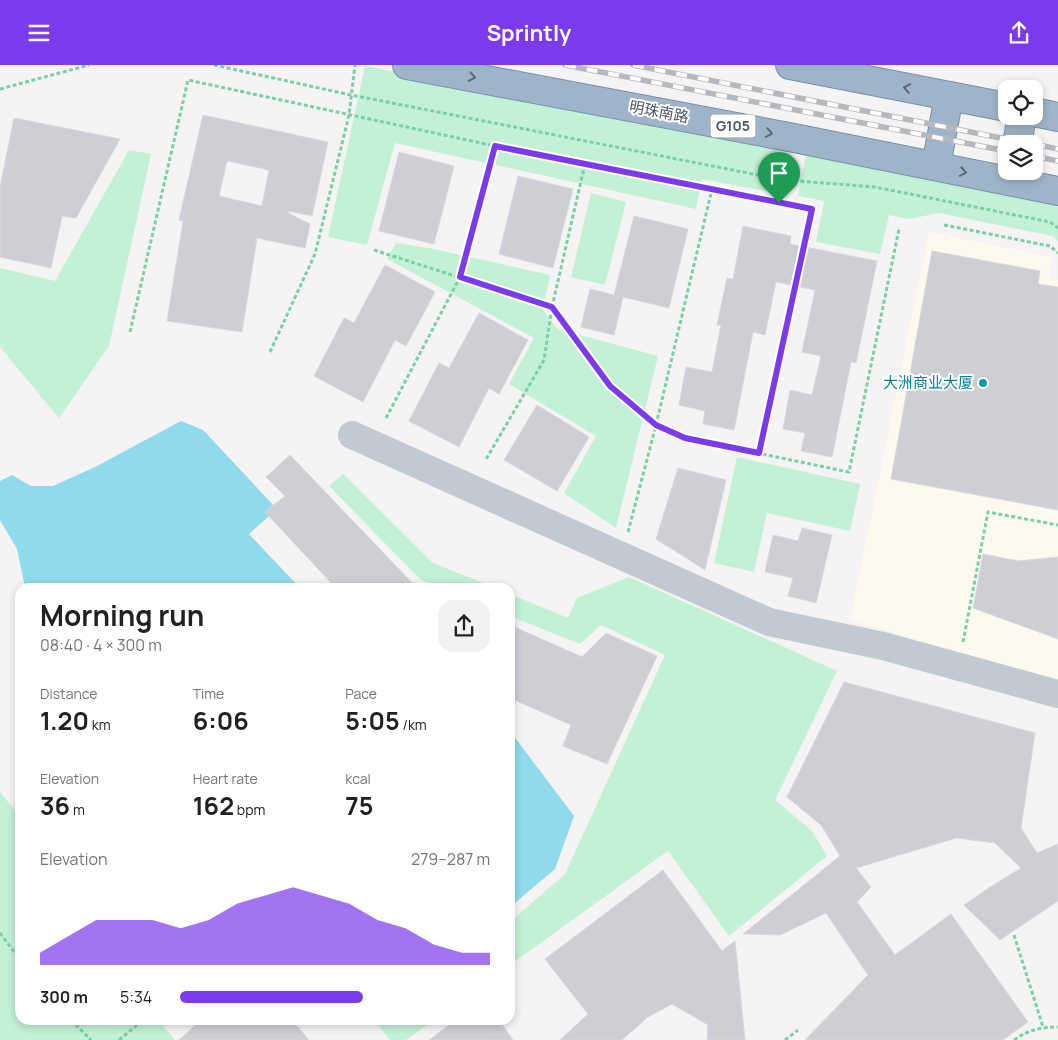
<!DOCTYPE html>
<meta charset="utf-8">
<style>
:root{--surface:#fff;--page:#f2f2f2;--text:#202124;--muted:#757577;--accent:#7c3aed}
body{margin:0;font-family:Manrope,"Noto Sans SC",sans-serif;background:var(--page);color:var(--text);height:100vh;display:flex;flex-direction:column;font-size:19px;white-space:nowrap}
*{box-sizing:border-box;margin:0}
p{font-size:16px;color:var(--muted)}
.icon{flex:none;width:28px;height:28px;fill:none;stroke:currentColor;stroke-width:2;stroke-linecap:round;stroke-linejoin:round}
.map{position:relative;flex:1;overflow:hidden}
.drawer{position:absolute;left:15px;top:518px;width:500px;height:442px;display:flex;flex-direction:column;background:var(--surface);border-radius:15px;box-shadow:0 2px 8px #0003}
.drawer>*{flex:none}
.tools{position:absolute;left:998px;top:15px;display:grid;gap:10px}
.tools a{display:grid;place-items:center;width:45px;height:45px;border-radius:10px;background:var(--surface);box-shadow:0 2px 8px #0003;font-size:25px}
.pin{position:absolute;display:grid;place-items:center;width:42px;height:42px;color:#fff;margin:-51px -21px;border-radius:50% 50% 50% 0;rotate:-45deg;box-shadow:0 0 5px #0007}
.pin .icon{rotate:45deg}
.round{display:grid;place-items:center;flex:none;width:52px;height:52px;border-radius:15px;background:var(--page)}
.headline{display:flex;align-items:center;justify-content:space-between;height:85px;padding:0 25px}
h1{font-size:28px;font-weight:700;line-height:38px}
.stats{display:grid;grid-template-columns:repeat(3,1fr);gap:8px;height:85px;padding:5px 25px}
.stats div{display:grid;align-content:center}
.stats b{font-size:25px;font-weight:700}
.stats small{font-size:14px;font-weight:400}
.stats p{font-size:14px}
.chart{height:140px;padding:10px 25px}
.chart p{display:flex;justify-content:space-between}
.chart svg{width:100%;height:90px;margin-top:5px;fill:var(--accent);opacity:.7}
ul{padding:0 25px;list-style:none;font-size:16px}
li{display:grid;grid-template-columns:80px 60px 1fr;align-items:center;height:38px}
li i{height:12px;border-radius:6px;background:var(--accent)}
header{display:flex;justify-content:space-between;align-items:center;height:65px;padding:0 25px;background:var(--accent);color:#fff;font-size:22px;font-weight:700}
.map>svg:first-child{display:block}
.commercial{fill:#fdf9ef}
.green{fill:#c3f1d5}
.water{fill:#90daee}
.building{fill:#cdcfd5;stroke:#d7d9de;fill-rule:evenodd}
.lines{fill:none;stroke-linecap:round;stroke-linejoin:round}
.trunk-casing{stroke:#7690ad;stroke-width:30}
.path{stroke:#7ad0a6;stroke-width:3;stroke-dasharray:4 2.5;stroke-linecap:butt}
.minor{stroke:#c1cad2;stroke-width:28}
.trunk{stroke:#9fb4c9;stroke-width:28}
.rail-casing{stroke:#b5b8bd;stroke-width:5.5}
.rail{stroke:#fff;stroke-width:4;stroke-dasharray:11;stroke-linecap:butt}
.oneway{stroke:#5b6976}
.route-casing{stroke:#fff;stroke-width:10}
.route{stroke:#7c3aed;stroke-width:6}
.culture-dot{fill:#0f9aa8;stroke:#fff;stroke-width:2}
.labels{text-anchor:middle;stroke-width:4;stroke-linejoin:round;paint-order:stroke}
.shield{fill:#fff;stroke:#808990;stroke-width:1}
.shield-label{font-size:14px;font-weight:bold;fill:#4a5661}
.street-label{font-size:15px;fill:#4a5661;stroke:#fff}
.culture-label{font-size:15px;fill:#0d838f;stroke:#fff;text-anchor:end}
</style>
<header><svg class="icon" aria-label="menu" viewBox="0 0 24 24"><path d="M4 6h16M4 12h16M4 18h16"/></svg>Sprintly<svg class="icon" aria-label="share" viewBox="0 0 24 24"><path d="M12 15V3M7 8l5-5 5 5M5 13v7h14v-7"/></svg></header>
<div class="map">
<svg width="1058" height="975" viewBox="0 0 1058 975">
<rect width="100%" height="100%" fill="#f5f3f3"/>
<path class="commercial" d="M929,167L1053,192L1049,213L1058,215V616L850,555Z"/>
<g class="green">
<path d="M365,1L779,82L770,127L702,114L696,144L395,78L367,180L328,172Z"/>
<path d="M129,85L151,89L109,281L59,353L0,282V203L55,216Z"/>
<path d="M806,88L1058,137V176L1053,171L939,148L909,154L889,150L880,189L816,177L824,136L798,131Z"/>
<path d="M591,128L626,137L605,220L571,212Z"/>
<path d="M396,178L434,184L550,210L543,245L558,264L658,291L616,463L564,428L596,371L509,319L534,273L387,194Z"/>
<path d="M737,392L860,419L850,466L767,448L754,507L714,498Z"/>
<path d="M343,409L433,498L493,522H440L421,515L329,421Z"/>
<path d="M629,512L837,606L775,735L812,766L827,791L729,871L668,786L510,900V857L565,809L665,590L601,560L580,579L510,551V529L568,553L577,533Z"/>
<path d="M0,727L20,752V955H158L175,975H0Z"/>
<path d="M374,955H434L406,975H390Z"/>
</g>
<g class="water">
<path d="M181,356L203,365L277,444L249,469L299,522H25L17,484L0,455V416L12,410L31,421H53L95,402Z"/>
<path d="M510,666L574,751L555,804L510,842Z"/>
</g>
<g class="building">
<path d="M203,50L328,77L312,151L289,146L288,148L310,159L305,183L257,173L242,267L167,256L183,156L179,155ZM227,96L269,105L262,141L219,131Z"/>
<path d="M14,53L120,74L76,153L62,151L51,203L0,192V122Z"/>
<path d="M399,87L454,101L434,179L379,166Z"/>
<path d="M518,111L573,124L553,203L499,189Z"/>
<path d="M634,151L688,164L669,243L623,232L614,270L581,262L590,224L614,230Z"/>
<path d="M743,161L791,171L790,179L877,196L856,298L851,297L832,392L801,386L805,368L783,364L790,325L812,330L821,291L802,287L815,225L776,217L765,270L753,267L734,365L703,359L705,346L679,340L686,302L712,307L721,260H717L727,213L733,214Z"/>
<path d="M932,186L1040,206L1038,219L1058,222V445L891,414Z"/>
<path d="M385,200L435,227L406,281L395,275L363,337L314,311L344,253L354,258Z"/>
<path d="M479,248L528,275L499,329L489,323L459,382L409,356L439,298L449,303Z"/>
<path d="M537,340L589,372L557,426L504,395Z"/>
<path d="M290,390L416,522H335L265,447L285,431L266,412Z"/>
<path d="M678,403L726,415L705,505L656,474Z"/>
<path d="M802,463L832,470L816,538L788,531L793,513L765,507L773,470L798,476Z"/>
<path d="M983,489L1018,496L1058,492V574L973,543Z"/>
<path d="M510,560L582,592L606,568L657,591L607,699L563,681L571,660L510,633Z"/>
<path d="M844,617L1035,668L1021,763L1037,788L1058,779V836L1000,875L964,840L990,822L1021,803L995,778L956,773L856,803L871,822L857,837L895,890L951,849L1028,957L1003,975H805L868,910L826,848L780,870L743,869L840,791L821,760L787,732Z"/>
<path d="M663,805L722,886L735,876L745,975H707L708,960L672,939L648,952L622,975H560L588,949L545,894Z"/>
<path d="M201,955H292L309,975H179Z"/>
<path d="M456,955H499L513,975H429Z"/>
</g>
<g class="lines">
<g class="trunk-casing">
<g id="trunk">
<path d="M407,0L794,73L1058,126"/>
<path d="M790,0L1006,42"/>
<path d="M1034,47L1058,52"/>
<path d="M1017,79L1022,51"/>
<path d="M936,101L949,31"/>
</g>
</g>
<g class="path">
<path d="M214,0L351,30L784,115L875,122L1050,157L1058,163"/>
<path d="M0,24L89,0"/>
<path d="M585,99L552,242L611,321L656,360L685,373L849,407L899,164"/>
<path d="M779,138L788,97"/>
<path d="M944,160L1050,181L1058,188"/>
<path d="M374,185L552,242L544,295L485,396"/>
<path d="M130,267L188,15L495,81L712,124"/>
<path d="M270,287L315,189L349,50L355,0"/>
<path d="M386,353L460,212L495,81"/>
<path d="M628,467L656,360L712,124L812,144L759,389"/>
<path d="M963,577L988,447L1058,460"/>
<path d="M0,868L20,895"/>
<path d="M1014,870L1043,962"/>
<path d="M71,955L91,975"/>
<path d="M119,975L143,955"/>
<path d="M785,975L798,965"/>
<path d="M1014,975C1028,965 1041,962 1058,962"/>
</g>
<path class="minor" d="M352,370L769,557L883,581L1058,629"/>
<use href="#trunk" class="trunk"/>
<g class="rail-casing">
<g id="rail">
<path d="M565,0L1006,86"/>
<path d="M633,0L1031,79"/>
<path d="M1034,79L1058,84"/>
<path d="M1034,91L1058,96"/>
</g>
</g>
<use href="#rail" class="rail"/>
</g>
<defs><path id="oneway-chevron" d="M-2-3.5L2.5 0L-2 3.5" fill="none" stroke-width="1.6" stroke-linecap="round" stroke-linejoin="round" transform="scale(1.25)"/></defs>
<g class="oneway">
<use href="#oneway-chevron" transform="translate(472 12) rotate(11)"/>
<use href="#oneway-chevron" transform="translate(907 23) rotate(-169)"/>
<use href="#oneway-chevron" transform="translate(769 68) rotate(11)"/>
<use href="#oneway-chevron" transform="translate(963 107) rotate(11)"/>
</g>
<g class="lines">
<g class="route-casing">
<path id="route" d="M495,81L812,144L759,388L685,373L656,360L610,321L552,242L460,212Z"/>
</g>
<use href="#route" class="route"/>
</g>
<circle class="culture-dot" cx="983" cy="318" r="5"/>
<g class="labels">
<rect class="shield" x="710.5" y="49.5" width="45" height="23" rx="4"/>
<g class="shield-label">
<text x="733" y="66">G105</text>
</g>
<g class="street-label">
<text transform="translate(659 47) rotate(11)" y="5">明珠南路</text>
</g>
<g class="culture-label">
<text x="973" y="323">大洲商业大厦</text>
</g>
</g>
</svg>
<div class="tools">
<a><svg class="icon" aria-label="locate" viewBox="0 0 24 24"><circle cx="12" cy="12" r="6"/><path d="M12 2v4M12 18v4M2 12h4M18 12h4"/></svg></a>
<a><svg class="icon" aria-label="layers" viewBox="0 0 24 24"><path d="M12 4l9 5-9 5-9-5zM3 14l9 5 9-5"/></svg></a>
</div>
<div class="pin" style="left:779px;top:138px;background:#1e9e55"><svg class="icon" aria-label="arrive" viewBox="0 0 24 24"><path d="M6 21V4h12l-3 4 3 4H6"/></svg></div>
<section class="drawer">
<div class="headline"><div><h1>Morning run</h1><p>08:40 · 4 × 300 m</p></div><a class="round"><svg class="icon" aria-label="share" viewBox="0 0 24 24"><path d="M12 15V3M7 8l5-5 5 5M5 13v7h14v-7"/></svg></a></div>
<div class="stats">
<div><p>Distance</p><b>1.20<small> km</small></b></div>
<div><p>Time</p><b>6:06</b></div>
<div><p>Pace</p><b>5:05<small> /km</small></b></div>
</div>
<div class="stats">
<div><p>Elevation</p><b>36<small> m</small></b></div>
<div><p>Heart rate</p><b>162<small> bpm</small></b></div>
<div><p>kcal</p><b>75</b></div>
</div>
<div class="chart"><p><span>Elevation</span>279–287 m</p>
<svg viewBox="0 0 160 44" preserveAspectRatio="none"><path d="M0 44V38L10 30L20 22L30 22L40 22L50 26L60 22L70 14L80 10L90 6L100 10L110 14L120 22L130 26L140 34L150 38L160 38V44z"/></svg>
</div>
<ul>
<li><b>300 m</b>5:34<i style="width:59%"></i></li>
</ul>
</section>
</div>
